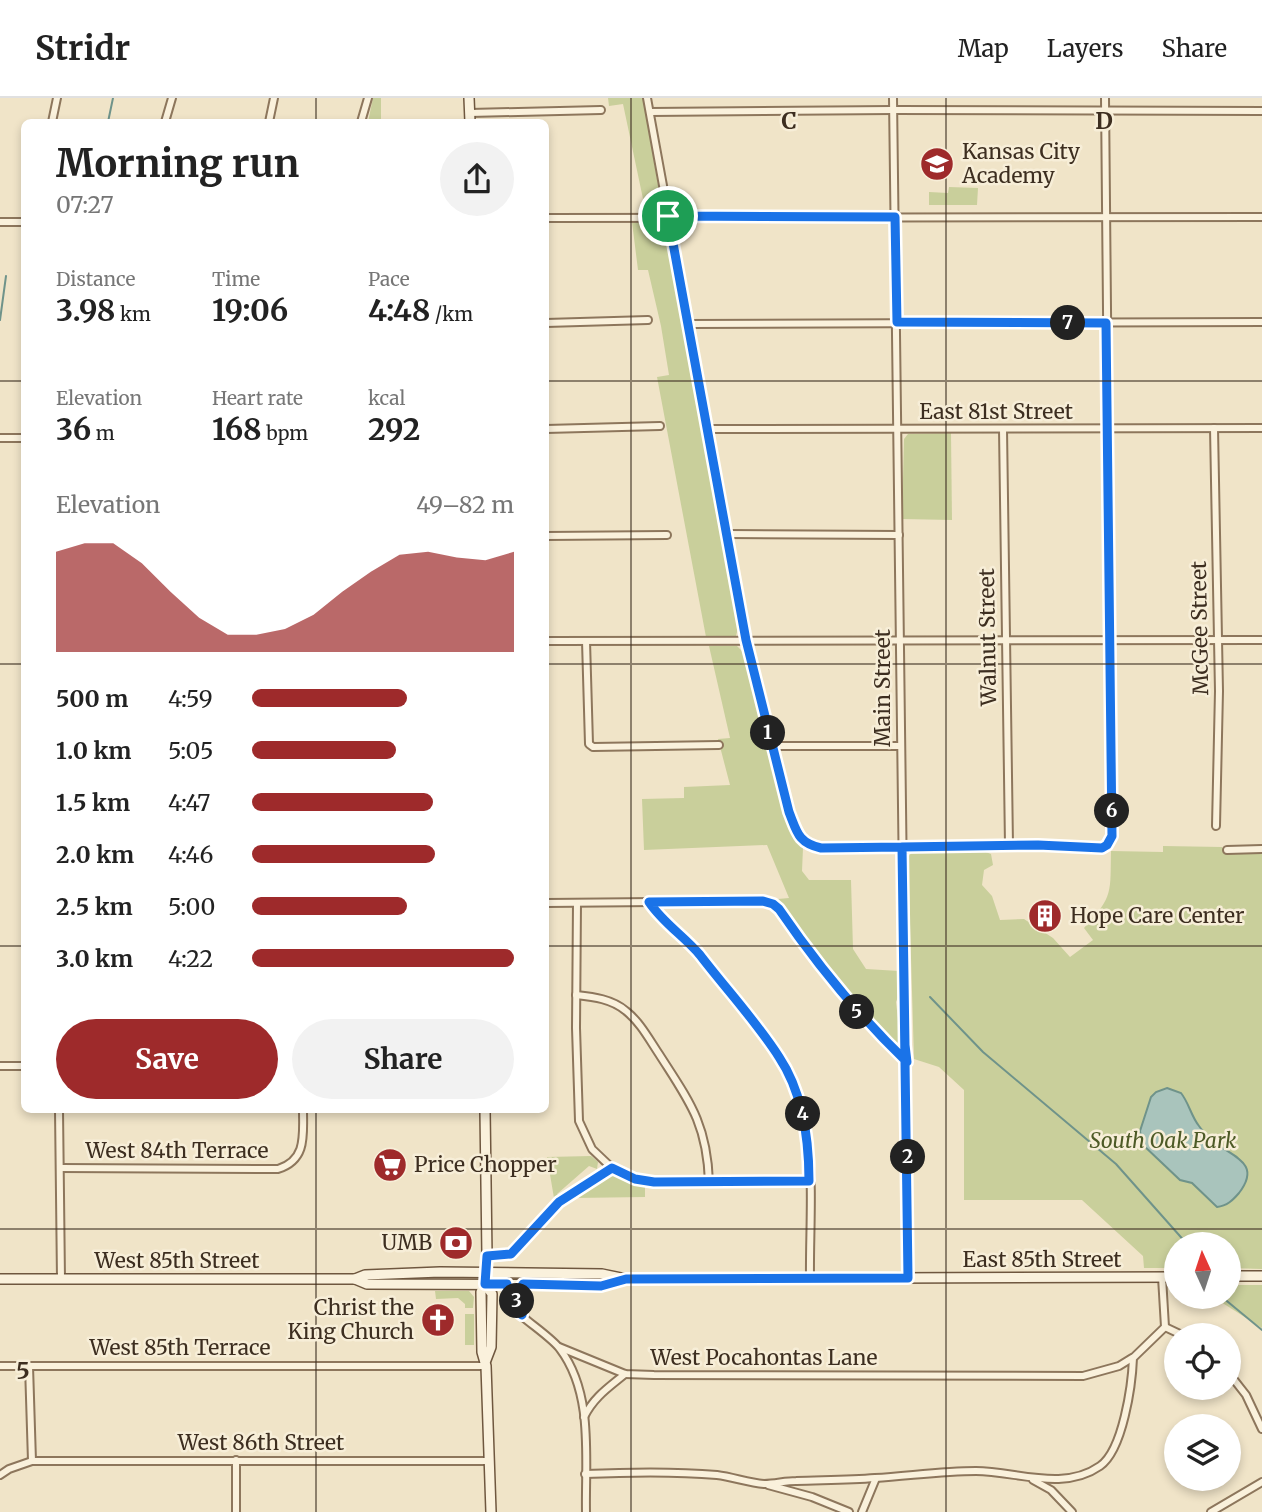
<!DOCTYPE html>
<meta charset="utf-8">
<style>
:root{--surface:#fff;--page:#f2f2f2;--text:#222;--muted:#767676;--line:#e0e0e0;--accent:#9e2a2b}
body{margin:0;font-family:Merriweather,serif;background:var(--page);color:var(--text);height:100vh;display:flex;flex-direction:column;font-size:26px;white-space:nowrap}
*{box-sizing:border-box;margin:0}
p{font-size:23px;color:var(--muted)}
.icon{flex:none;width:38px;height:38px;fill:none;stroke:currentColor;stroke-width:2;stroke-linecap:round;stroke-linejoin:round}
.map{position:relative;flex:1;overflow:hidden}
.sheet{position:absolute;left:21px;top:21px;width:528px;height:994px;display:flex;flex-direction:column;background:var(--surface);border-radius:10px;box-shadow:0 4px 10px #0003}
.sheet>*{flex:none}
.needle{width:46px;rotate:357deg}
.fabs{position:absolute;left:1164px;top:1134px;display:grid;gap:14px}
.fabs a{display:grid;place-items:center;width:77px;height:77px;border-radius:50%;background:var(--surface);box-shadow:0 4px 10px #0003;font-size:35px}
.pin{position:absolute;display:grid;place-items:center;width:60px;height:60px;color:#fff;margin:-30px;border:4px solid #fff;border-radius:50%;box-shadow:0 2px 7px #0007}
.km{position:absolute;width:35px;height:35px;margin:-18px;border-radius:50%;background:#222;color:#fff;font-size:19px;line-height:35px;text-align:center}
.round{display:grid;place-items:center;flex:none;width:74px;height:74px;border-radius:37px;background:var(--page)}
.overview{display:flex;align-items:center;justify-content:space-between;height:119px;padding:0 35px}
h1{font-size:38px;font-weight:700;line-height:52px}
.stats{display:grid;grid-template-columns:repeat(3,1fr);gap:10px;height:119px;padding:7px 35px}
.stats div{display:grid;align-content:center}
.stats b{font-size:30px;font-weight:700}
.stats small{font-size:19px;font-weight:400}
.stats p{font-size:19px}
.chart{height:196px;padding:14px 35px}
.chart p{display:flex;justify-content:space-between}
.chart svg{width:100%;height:126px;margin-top:7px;fill:var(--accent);opacity:.7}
.action{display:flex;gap:14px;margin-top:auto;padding:14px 35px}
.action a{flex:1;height:80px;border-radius:42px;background:var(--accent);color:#fff;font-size:28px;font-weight:700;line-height:80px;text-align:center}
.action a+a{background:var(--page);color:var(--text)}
ul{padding:0 35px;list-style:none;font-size:23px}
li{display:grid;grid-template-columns:112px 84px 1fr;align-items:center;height:52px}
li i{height:18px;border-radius:9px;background:var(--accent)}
header{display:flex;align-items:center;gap:42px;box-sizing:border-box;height:98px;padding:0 35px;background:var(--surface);border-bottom:2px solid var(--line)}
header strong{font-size:33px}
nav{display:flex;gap:38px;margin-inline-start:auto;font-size:24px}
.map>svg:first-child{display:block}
.green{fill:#c9cf9b}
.water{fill:#a9c4bc;stroke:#6f938a;stroke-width:2}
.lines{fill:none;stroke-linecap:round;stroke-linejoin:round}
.stream{stroke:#6f938a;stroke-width:2}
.street-casing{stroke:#8d765c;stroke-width:10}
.secondary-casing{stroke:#6f573f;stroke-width:12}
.street{stroke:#faf1dc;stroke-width:6}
.secondary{stroke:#faf1dc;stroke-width:9}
.route-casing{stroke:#fff;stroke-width:14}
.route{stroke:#1a73e8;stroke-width:9}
.grid{fill:none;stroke:#3d2e20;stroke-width:2;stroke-opacity:0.55}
.labels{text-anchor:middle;stroke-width:5;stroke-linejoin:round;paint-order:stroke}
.poi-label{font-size:21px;fill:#3d2e20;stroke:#f7eed8;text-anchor:start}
.street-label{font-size:21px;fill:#3d2e20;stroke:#f7eed8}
.park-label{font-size:21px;font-style:italic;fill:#4d5a26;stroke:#f7eed8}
.grid-label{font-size:23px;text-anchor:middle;font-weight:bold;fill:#3d2e20;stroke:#f7eed8;stroke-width:5;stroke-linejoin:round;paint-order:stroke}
</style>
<header>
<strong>Stridr</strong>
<nav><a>Map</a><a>Layers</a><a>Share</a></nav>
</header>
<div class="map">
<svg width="1262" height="1414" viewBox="0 0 1262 1414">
<rect width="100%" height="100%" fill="#f0e4c8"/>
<g class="green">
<path d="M373,0H381V24H368Z"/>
<path d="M608,0H643L661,104L660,109L654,114L646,115L623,6L609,8Z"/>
<path d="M949,89L978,90L977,107H929V94L948,95Z"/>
<path d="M632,124C645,124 659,122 667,133L739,526L736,538L706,539L657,279L669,277L661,228L648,172H638Z"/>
<path d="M951,335L952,422L902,421L904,341L908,336Z"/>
<path d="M709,548H737L745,556C754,593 762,631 772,668C779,695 784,728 803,750L802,773L809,782H851L853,851L866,871L899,873L900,894L896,904L901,946L898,949H895L842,891L778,801L789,800L767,747L644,752L642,701L684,700V689L730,687L718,641L730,640Z"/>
<path d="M1163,748L1222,749L1224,755L1262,754V1171L1229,1170L1228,1146H1176V1170H1144L1143,1158L1082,1102H964V992L939,969L914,961L908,759L913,753H983L991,756L993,767L984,772L982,787L992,798L1000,822L1024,821L1053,840L1070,859L1093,842L1084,830C1114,798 1110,794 1111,753L1163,754Z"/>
<path d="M591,1058L598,1064L597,1071L589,1068L557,1096L561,1100H554L547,1059Z"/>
<path d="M610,1077L645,1086V1099L574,1100Z"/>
<path d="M1229,1187H1262V1230L1213,1199H1228Z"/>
<path d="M435,1193H469L474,1199L473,1210H465V1206L458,1200L436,1201Z"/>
<rect x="465" y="1216" width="9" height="31"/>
</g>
<path class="water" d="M1167,990L1181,995C1189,1005 1191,1018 1199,1028C1203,1034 1209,1039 1214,1044C1233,1059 1262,1065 1239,1095C1233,1102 1227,1108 1217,1109L1192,1085L1180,1082L1142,1046L1140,1033L1151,999L1156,994Z"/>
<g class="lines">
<g class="stream">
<path d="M108,24L113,0"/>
<path d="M0,222L6,178"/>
<path d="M930,899L983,954L1116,1066L1187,1146"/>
<path d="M1222,1199L1262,1232"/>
</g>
<g class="street-casing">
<g id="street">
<path d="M647,0L746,542L771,648L789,714L796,734L804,744L821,750L1038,747L1102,750L1110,743L1112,738L1105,0"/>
<path d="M893,0L908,1180"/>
<path d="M650,14L893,12L1262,13"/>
<path d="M470,15L601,12"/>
<path d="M52,24L57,0"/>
<path d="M165,24L172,0"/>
<path d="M269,24L274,0"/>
<path d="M361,24L368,0"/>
<path d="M546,120L1262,119"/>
<path d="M0,124H24"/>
<path d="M546,225L648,222"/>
<path d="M688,226L1262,224"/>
<path d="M1214,330L1219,593L1216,728"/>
<path d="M546,331L660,328"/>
<path d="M709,331L1262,330"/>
<path d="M1003,331L1009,747"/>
<path d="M0,340H24"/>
<path d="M728,436L899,437"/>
<path d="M546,438L667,437"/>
<path d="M546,543L1262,542"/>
<path d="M586,543L589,646L593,649L719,647"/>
<path d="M771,648H900"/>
<path d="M1227,752L1262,751"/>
<path d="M649,804C663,825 684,838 700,857C726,891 756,923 779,959C821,1022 809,1108 810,1180"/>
<path d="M546,805L763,803L773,806L779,811C817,867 858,917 907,964"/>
<path d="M577,805L576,930L579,1023L592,1051L612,1070"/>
<path d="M576,897C594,899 612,901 626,913C640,924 649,941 659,956C689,1003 707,1025 709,1084"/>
<path d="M0,968H24"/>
<path d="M59,1012L61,1181"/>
<path d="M60,1070L278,1071C307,1062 303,1037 303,1012"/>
<path d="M487,1158L511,1155L523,1145L559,1103L612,1070L635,1081L654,1084L809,1083"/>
<path d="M507,1186C509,1193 509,1201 512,1207C516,1217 551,1238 560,1251C594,1296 585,1361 586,1414"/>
<path d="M522,1187L516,1202L522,1217"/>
<path d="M1165,1229L1182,1237"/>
<path d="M559,1249L625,1276L654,1277L1083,1278L1119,1268L1132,1260"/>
<path d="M0,1268H486"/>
<path d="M29,1268L32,1363"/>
<path d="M1228,1274L1246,1297L1262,1331"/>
<path d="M584,1319C594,1299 608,1290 625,1276"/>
<path d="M585,1376C629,1374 673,1373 717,1377C733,1379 749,1385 764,1386C775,1386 785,1383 796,1383C822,1382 849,1382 875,1380C909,1378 942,1373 976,1373C1016,1373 1063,1394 1100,1368C1123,1352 1132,1287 1133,1260L1165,1229L1162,1179"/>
<path d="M0,1377L9,1371L32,1363H490"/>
<path d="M1033,1382L1051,1392L1072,1414"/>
<path d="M768,1387L812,1399L849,1414"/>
<path d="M236,1414V1362"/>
<path d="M862,1414L876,1380"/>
<path d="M1211,1414L1262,1384"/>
</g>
</g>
<g class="secondary-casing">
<g id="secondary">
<path d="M469,0L470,24"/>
<path d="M485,1012L487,1158L485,1186L481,1194L482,1254L486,1268L491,1414"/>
<path d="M1228,1178H1262"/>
<path d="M0,1181H355L365,1177L440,1174L602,1176L626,1181L1176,1179"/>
<path d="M355,1181L367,1186L601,1187L624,1181"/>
<path d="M485,1186L492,1196L491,1249L486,1262"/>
</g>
</g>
<use href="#street" class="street"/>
<use href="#secondary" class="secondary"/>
</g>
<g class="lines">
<g class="route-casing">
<path id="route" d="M668,118L746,542L789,714C797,734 798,745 821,750L902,749L908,1180L626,1181L601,1188L523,1186C514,1199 518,1204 522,1217L512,1209L507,1186H485L487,1158L511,1156L559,1104L612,1070L635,1081L654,1084L809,1083C809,1040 803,995 779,959C756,923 726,891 700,857C684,838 663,825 649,804L763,803L773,806L779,811C818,868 857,916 907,964L905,947L902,749L1038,747L1102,750L1107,747L1112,738L1106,225L897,224L895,119L668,118"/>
</g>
<use href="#route" class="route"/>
</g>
<path class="grid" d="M316,0V24M631,0V1414M946,0V1414M0,283H24M546,283H1262M0,566H24M546,566H1262M0,848H24M546,848H1262M316,1012V1414M0,1131H1262"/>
<defs>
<g id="school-disc" transform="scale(1.75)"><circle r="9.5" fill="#9e2a2b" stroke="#f7eed8"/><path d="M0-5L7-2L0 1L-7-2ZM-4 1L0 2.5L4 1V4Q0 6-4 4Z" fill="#fff"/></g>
<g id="building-disc" transform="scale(1.75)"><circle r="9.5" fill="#9e2a2b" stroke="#f7eed8"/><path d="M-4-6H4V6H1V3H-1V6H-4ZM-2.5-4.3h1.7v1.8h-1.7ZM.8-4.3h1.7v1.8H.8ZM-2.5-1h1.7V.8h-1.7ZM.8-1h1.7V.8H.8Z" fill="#fff"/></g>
<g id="supermarket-disc" transform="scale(1.75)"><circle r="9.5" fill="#9e2a2b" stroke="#f7eed8"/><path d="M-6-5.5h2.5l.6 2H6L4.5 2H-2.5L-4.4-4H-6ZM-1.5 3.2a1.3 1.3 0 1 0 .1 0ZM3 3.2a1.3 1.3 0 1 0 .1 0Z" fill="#fff"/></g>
<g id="bank-disc" transform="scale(1.75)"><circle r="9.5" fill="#9e2a2b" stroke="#f7eed8"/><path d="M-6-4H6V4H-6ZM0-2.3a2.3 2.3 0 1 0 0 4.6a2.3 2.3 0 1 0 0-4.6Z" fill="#fff"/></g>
<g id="church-disc" transform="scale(1.75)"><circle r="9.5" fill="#9e2a2b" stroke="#f7eed8"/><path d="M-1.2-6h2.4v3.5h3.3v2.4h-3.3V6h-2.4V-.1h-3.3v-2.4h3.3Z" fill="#fff"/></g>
</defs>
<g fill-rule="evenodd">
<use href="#school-disc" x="937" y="66"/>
<use href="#building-disc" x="1045" y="818"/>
<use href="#supermarket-disc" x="390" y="1067"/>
<use href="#bank-disc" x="456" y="1145"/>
<use href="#church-disc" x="438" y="1222"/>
</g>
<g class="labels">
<g class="poi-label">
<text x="962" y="61">Kansas City<tspan x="962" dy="24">Academy</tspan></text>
<text x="1070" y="825">Hope Care Center</text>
<text x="414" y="1074">Price Chopper</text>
<text x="432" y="1152" text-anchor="end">UMB</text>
<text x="414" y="1217" text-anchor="end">Christ the<tspan x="414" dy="24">King Church</tspan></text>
</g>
<g class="street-label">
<text x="996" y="321">East 81st Street</text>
<text transform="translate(1200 530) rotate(-91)" y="7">McGee Street</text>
<text transform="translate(988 539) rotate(-91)" y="7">Walnut Street</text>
<text transform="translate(883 590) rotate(-90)" y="7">Main Street</text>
<text x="177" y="1060">West 84th Terrace</text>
<text x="1042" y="1169">East 85th Street</text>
<text x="177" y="1170">West 85th Street</text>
<text x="180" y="1257">West 85th Terrace</text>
<text x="764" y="1267">West Pocahontas Lane</text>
<text x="261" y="1352">West 86th Street</text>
</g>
<g class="park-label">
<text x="1163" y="1050">South Oak Park</text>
</g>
</g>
<g class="grid-label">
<text x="789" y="31">C</text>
<text x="1104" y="31">D</text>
<text x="23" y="1281">5</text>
</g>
</svg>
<div class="fabs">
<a><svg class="needle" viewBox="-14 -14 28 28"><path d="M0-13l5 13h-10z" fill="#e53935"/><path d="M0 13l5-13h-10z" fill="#767676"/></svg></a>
<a><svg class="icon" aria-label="locate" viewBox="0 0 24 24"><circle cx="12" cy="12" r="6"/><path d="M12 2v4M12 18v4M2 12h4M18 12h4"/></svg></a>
<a><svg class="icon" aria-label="layers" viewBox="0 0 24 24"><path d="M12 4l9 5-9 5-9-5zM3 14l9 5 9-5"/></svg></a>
</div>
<div class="pin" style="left:668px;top:118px;background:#1e9e55"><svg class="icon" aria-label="arrive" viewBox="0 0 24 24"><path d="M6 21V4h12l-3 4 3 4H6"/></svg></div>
<b class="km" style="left:768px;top:635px">1</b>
<b class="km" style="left:908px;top:1059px">2</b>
<b class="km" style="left:517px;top:1203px">3</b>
<b class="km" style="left:803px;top:1016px">4</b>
<b class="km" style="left:857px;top:914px">5</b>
<b class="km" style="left:1112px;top:713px">6</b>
<b class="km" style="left:1068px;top:225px">7</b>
<section class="sheet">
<div class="overview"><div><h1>Morning run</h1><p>07:27</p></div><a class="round"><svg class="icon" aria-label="share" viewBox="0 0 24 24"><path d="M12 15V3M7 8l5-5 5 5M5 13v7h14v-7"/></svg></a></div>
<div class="stats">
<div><p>Distance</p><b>3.98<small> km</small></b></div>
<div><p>Time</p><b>19:06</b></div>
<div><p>Pace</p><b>4:48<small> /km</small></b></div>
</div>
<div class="stats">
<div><p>Elevation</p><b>36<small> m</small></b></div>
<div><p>Heart rate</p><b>168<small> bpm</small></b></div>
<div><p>kcal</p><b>292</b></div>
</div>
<div class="chart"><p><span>Elevation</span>49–82 m</p>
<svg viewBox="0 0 160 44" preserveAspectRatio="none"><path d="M0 44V9L10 6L20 6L30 13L40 23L50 32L60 38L70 38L80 36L90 31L100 23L110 16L120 10L130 9L140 11L150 12L160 9V44z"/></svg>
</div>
<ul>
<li><b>500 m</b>4:59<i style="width:59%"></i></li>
<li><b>1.0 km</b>5:05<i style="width:55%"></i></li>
<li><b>1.5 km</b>4:47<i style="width:69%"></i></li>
<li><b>2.0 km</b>4:46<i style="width:70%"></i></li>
<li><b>2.5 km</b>5:00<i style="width:59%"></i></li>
<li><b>3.0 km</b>4:22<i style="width:100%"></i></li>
</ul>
<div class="action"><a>Save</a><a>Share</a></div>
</section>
</div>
